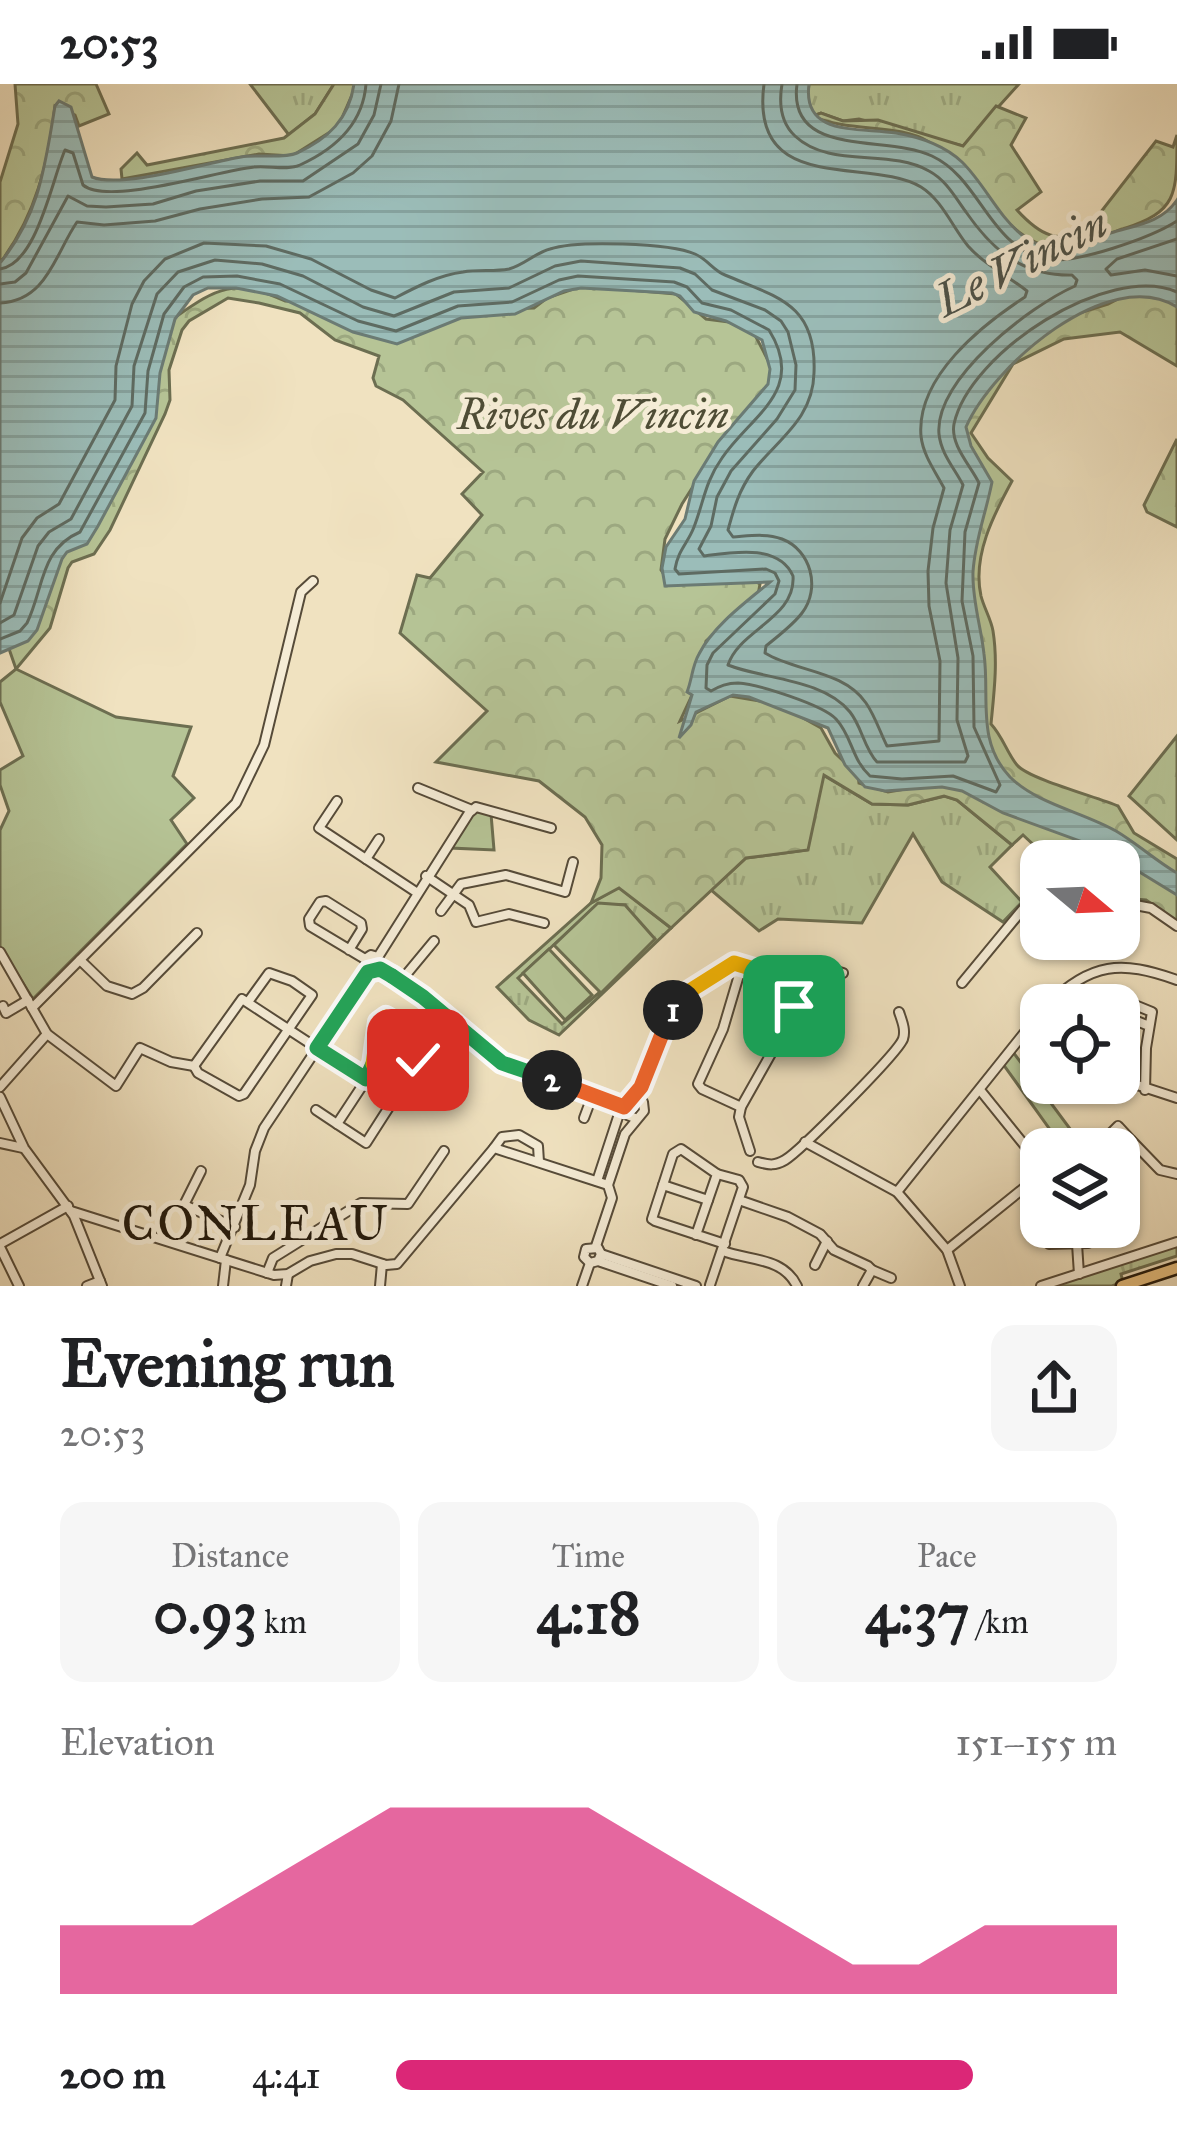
<!DOCTYPE html>
<meta charset="utf-8">
<style>
:root{--surface:#fff;--page:#f6f6f6;--text:#202124;--muted:#757577;--accent:#db2777}
body{margin:0;font-family:"IM FELL Great Primer",serif;background:var(--page);color:var(--text);height:100vh;display:flex;flex-direction:column;font-size:45px;white-space:nowrap}
*{box-sizing:border-box;margin:0}
p{font-size:39px;color:var(--muted)}
.icon{flex:none;width:66px;height:66px;fill:none;stroke:currentColor;stroke-width:2;stroke-linecap:round;stroke-linejoin:round}
.map{position:relative;height:1202px;overflow:hidden}
.drawer{display:flex;flex-direction:column;background:var(--surface);flex:1}
.drawer>*{flex:none}
.needle{width:78px;rotate:109deg}
.buttons{position:absolute;left:1020px;top:756px;display:grid;gap:24px}
.buttons a{display:grid;place-items:center;width:120px;height:120px;border-radius:24px;background:var(--surface);box-shadow:0 3px 9px #0004;font-size:60px}
.pin{position:absolute;display:grid;place-items:center;width:102px;height:102px;color:#fff;margin:-51px;border-radius:24px;box-shadow:0 6px 18px #0006}
.km{position:absolute;width:60px;height:60px;margin:-30px;border-radius:50%;background:#222;color:#fff;font-size:33px;line-height:60px;text-align:center}
.round{display:grid;place-items:center;flex:none;width:126px;height:126px;border-radius:24px;background:var(--page)}
.overview{display:flex;align-items:center;justify-content:space-between;height:204px;padding:0 60px}
h1{font-size:66px;font-weight:800;line-height:90px}
.stats{display:grid;grid-template-columns:repeat(3,1fr);gap:18px;height:204px;padding:12px 60px}
.stats div{display:grid;align-content:center;border-radius:24px;background:var(--page);text-align:center}
.stats b{font-size:60px;font-weight:800}
.stats small{font-size:33px;font-weight:400}
.stats p{font-size:33px}
.chart{height:336px;padding:24px 60px}
.chart p{display:flex;justify-content:space-between}
.chart svg{width:100%;height:216px;margin-top:12px;fill:var(--accent);opacity:.7}
ul{padding:0 60px;list-style:none;font-size:39px}
li{display:grid;grid-template-columns:192px 144px 1fr;align-items:center;height:90px}
li i{height:30px;border-radius:15px;background:var(--accent)}
.status{display:flex;justify-content:space-between;align-items:center;height:84px;padding:0 60px;background:var(--surface);direction:ltr}
.status svg{height:33px;fill:currentColor}
.map>svg:first-child{display:block}
.grass{fill:url(#grass-tufts);stroke:#6c6e51;stroke-width:3;fill-rule:evenodd}
.forest{fill:url(#forest-crowns);stroke:#6c6e51;stroke-width:3}
.green{fill:#b6c496;stroke:#6c6e51;stroke-width:3}
.water{fill:url(#water-rules);stroke:#6b7b74;stroke-width:3}
.lines{fill:none;stroke-linecap:round;stroke-linejoin:round}
.shore{stroke:#5e6b62;stroke-width:3}
.minor-casing{stroke:#564b39;stroke-width:12}
.major-casing{stroke:#22190c;stroke-width:15}
.minor{stroke:#f5ecd6;stroke-width:8}
.major{stroke:#e8c180;stroke-width:10}
.split-1-casing{stroke:#fff;stroke-width:24}
.split-2-casing{stroke:#fff;stroke-width:24}
.split-3-casing{stroke:#fff;stroke-width:24}
.split-4-casing{stroke:#fff;stroke-width:24}
.split-5-casing{stroke:#fff;stroke-width:24}
.split-1{stroke:#f5b400;stroke-width:15}
.split-2{stroke:#f0652b;stroke-width:15}
.split-3{stroke:#22a559;stroke-width:15}
.split-4{stroke:#22a559;stroke-width:15}
.split-5{stroke:#f5b400;stroke-width:15}
.labels{text-anchor:middle;stroke-width:10;stroke-linejoin:round;paint-order:stroke}
.park-label{font-size:42px;font-style:italic;fill:#4e4c35;stroke:#f5ecd6}
.water-label{font-size:45px;font-style:italic;fill:#4c5249;stroke:#f5ecd6}
.quarter-label{font-size:48px;letter-spacing:3px;fill:#22190c;stroke:#f5ecd6}
</style>
<div class="status"><b>20:53</b><svg viewBox="0 0 49 12"><path d="M0 12V9h3v3zM5 12V6h3v6zM10 12V3h3v9zM15 12V0h3v12zM26 1h20v11H26zM47 4h2v5h-2z"/></svg></div>
<div class="map">
<svg width="1177" height="1202" viewBox="0 0 1177 1202">
<defs>
<pattern id="grass-tufts" width="24" height="20" patternUnits="userSpaceOnUse" patternTransform="scale(3)"><rect width="24" height="20" fill="#b6c496"/><path d="M3 7l-1-3M5 7V3M7 7l1-3M15 17l-1-3M17 17v-4M19 17l1-3" fill="none" stroke="#9ca880"/></pattern>
<pattern id="forest-crowns" width="20" height="18" patternUnits="userSpaceOnUse" patternTransform="scale(3)"><rect width="20" height="18" fill="#b6c496"/><path d="M2 6a3 3 0 1 1 6 0M12 15a3 3 0 1 1 6 0" fill="none" stroke="#9ca880"/></pattern>
<pattern id="water-rules" width="6" height="5" patternUnits="userSpaceOnUse" patternTransform="scale(3)"><rect width="6" height="5" fill="#9bbdb9"/><path d="M0 2.5h6" fill="none" stroke="#85a29e"/></pattern>
</defs>
<rect width="100%" height="100%" fill="#f0e2c0"/>
<filter id="stains"><feTurbulence type="fractalNoise" baseFrequency=".00167" numOctaves="4"/><feColorMatrix values="0 0 0 0 .2 0 0 0 0 .09 0 0 0 0 .02 0 0 0 .5 -.17"/></filter>
<radialGradient id="worn" r=".72"><stop offset=".6" stop-color="#630" stop-opacity="0"/><stop offset="1" stop-color="#630" stop-opacity=".3"/></radialGradient>
<g class="grass">
<path d="M250,0H334L315,30L289,51Z"/>
<path d="M809,0H1019L963,62L859,35L843,37L821,29L813,32L807,18Z"/>
<path d="M823,691L872,720L908,721L945,712L957,716L1012,761L990,783L1022,818L1003,838L942,798L913,750L862,839L778,835L759,847L711,806L746,774L807,766Z"/>
<path d="M619,803L671,844L559,951L529,936L497,903L591,819ZM598,820L625,821L613,897L562,940L518,894Z"/>
<path d="M1177,1162V1172L1121,1190L1123,1198L1112,1202H1051Z"/>
</g>
<g class="forest">
<path d="M15,0H96L109,30L79,42L75,31L55,22C48,80 36,131 0,179V98L18,40Z"/>
<path d="M334,0H354L355,4L338,43L292,72L259,70L122,95L121,85L137,69L147,81L284,54L315,30Z"/>
<path d="M996,22L1026,34L1011,61L1041,108L1017,126C1039,150 1059,163 1090,142L1156,57L1173,63L1177,51C1177,113 1177,127 1123,145C1105,150 1090,161 1071,164C1010,172 975,88 929,58C899,39 848,49 813,32L821,29L843,37L878,36L963,62Z"/>
<path d="M582,202L676,210L706,235L729,238L755,251L774,288L771,304L725,352L682,420L665,455L661,486L665,492L742,490L760,500L758,511L706,557L694,607L680,637L730,612L778,620L821,644L835,669L858,691L859,699L888,708L947,698L1010,700L986,666L953,322L1060,235L1108,220L1133,207L1177,210V282L1120,248L1064,255L1013,280L971,349L988,374L1012,397C994,430 972,472 981,512C984,524 991,535 993,547C998,578 994,609 991,640C1003,653 1007,669 1017,681C1029,695 1097,713 1118,722L1134,749L1177,775V837L1146,816L1119,814V777H1051L1023,751L1012,761L957,716L944,712L908,721L872,720L824,691L808,766L746,774L671,844L619,804L591,819L601,794L602,761L585,733L539,697L436,678L487,627L400,549L417,491L430,494L482,431L462,410L483,388L403,316L376,302L373,294L379,272L335,256L300,229L259,219L228,214L189,237L182,246L169,286L170,316L165,330L110,446L94,470L72,478L68,484L50,544L16,585L7,559L52,489L171,236C215,206 231,192 285,217L464,227L534,224L547,214Z"/>
<path d="M1177,355V443L1147,428L1144,421Z"/>
<path d="M1177,652V756L1129,712Z"/>
</g>
<g class="green">
<path d="M16,585L116,633L191,643L173,692L194,714L171,736L187,760L33,915L0,863V746L9,727L0,701V686L23,672L0,618V598Z"/>
<path d="M473,727L491,730L494,766L451,764Z"/>
<path d="M598,819L625,821L655,855L601,909L554,861Z"/>
<path d="M549,865L592,911L565,936L523,889Z"/>
<path d="M1013,968L1085,1065H1064L1003,980Z"/>
</g>
<path class="water" d="M354,0H809C802,53 859,43 896,49C920,53 944,61 962,78C996,111 1012,172 1071,164C1087,162 1099,152 1114,148C1138,141 1162,138 1177,116V223C1108,180 992,283 966,343L971,362L992,398C986,429 975,456 973,488C972,516 981,542 984,570C990,613 976,657 1010,693C1037,720 1083,728 1116,747C1138,760 1156,777 1177,789V811L1102,765L1003,729L962,707L942,703L885,707L865,703L845,681L828,644L749,613L733,611L696,628L691,641L679,654L692,611L687,608C692,596 692,582 699,570C713,542 746,518 770,498L665,502L662,484L666,463L685,435L694,397L718,358L768,300L770,285L762,256L726,237L694,228L680,212L672,209L581,204L564,207L515,230L461,234L397,260L353,248L277,212L236,204H208L193,211L175,235L160,289L156,334L98,442L87,460L67,468L62,475L37,546L28,557L0,569V179C40,130 45,81 55,22L59,17L71,23L92,93C122,105 205,79 241,73C257,70 283,75 297,69C328,55 349,35 354,0Z"/>
<g class="lines">
<g class="shore">
<path d="M797,0C787,75 887,50 932,72C981,95 988,162 1046,175C1075,181 1152,153 1177,137"/>
<path d="M1177,155L1117,175L1106,185L1111,191L1145,186L1177,192"/>
<path d="M0,185C37,180 52,95 65,66L73,69L83,101C108,122 217,87 254,83C268,81 287,87 300,81C335,65 363,40 366,0"/>
<path d="M0,200L15,198L26,189L68,112L87,122L106,123L153,120L196,107L260,97H303L358,60L374,31L381,0"/>
<path d="M0,219C47,217 55,170 77,138L104,141L155,137L200,125L262,115L309,113L353,89L372,72L391,37L399,0"/>
<path d="M0,519L22,454L37,434L59,420L115,316L116,282L132,220L144,197L165,175L204,159L266,162L311,175L371,206L395,214C416,203 439,191 463,188C478,185 494,188 509,185C524,181 535,169 550,165C576,156 670,159 695,170C707,175 714,187 725,191C776,213 817,219 814,289C813,335 778,355 753,387C739,406 734,424 728,446L733,453C749,452 766,449 782,455C811,466 821,504 802,529C793,541 778,552 766,562L765,569C796,588 843,586 866,619C875,632 880,648 887,662L939,657L940,577L929,522L928,487L933,444L944,404C935,387 923,371 921,352C916,293 982,241 1025,213L1027,207C1007,191 986,182 968,162C953,144 942,116 921,103C870,72 749,113 764,0"/>
<path d="M0,539L14,531L38,462L49,448L71,435L132,322L134,282L157,210L178,188L215,176L262,180L303,192L363,223L394,232L454,208L509,204L555,182L581,177L680,184L695,190L712,206L765,226L781,237L788,248L796,281L795,306L777,335L731,387L717,413L711,442L699,465L704,472C734,468 779,460 793,492C796,534 739,546 728,581C763,595 824,595 850,628C862,643 864,664 877,678H965L968,672L957,636L958,574L946,499L950,446L963,401C955,385 941,370 939,350C934,295 1030,222 1075,202L1077,196L1072,191C1023,192 993,167 966,128C955,113 946,96 929,87C889,64 830,85 795,52C780,38 779,18 782,0"/>
<path d="M0,555L20,547L27,539C44,504 40,465 80,448L145,329L148,287L164,230L184,203L203,193L237,192L280,200L358,237L396,247L458,222L512,218L559,196L578,192L674,198L687,203L702,219L731,226L769,246C807,307 751,331 722,374C705,398 704,417 694,443C688,459 678,466 675,485L679,490L766,485L775,489L779,497L775,510L713,569L707,581L706,604L711,607C720,602 727,599 738,599C758,600 823,621 836,635C852,652 852,676 870,692L902,695L953,692L996,708L1000,701L974,643L973,572L962,517L965,448L979,399C971,382 950,361 954,340C969,269 1108,178 1177,208"/>
</g>
<g class="minor-casing">
<g id="minor">
<path d="M418,704L472,726"/>
<path d="M337,717L319,744L416,808"/>
<path d="M366,775L379,755"/>
<path d="M426,792L469,821L476,838L509,830L544,839"/>
<path d="M1119,818L1151,824L1177,842"/>
<path d="M441,827L461,800L506,791L565,808L573,778"/>
<path d="M349,866L362,845L361,839L326,817L320,818L309,835L310,842L365,875"/>
<path d="M0,868L47,950L116,1002L140,964L171,978L194,982L242,915L366,996L383,933H390L428,957L424,973L410,974"/>
<path d="M378,873L371,871L365,875L368,888L380,885L378,873L469,729L476,723L551,744"/>
<path d="M80,876L107,902L132,910L143,904L197,849"/>
<path d="M380,885L423,913L502,979L624,1023"/>
<path d="M400,898L434,857"/>
<path d="M962,899L1023,825L1041,814"/>
<path d="M1047,921C1093,878 1120,876 1177,896"/>
<path d="M3,922L6,929L28,916"/>
<path d="M665,923L733,879C756,886 798,892 819,882L843,889"/>
<path d="M32,924L236,719L264,661L301,508L313,497"/>
<path d="M194,982L198,989L239,1012L244,1010L312,911L292,897L269,889L248,918"/>
<path d="M1119,995L1177,1014"/>
<path d="M366,996L337,1040L366,1059L400,1006"/>
<path d="M0,1003L47,950"/>
<path d="M1145,1006L1146,964L1152,928L1130,919L1127,933L1149,942"/>
<path d="M0,1013L24,1064L74,1132L102,1202"/>
<path d="M635,1013L657,957L674,935L673,927L665,923L655,933L666,942"/>
<path d="M741,1023L702,1005L698,1000L723,945L742,881"/>
<path d="M316,1026L337,1040"/>
<path d="M584,1034L593,1010"/>
<path d="M1118,1042L1119,1043L1131,1056L1116,1060L1108,1052Z"/>
<path d="M1131,1056L1160,1086L1177,1090"/>
<path d="M805,1058L897,1108L947,1166L960,1202"/>
<path d="M0,1059L23,1064"/>
<path d="M494,1064L502,1053L519,1051L538,1062L539,1078"/>
<path d="M750,1067L739,1033L741,1023L781,952L808,887"/>
<path d="M758,1078C769,1081 775,1082 785,1076C800,1067 897,970 903,955C906,946 902,937 899,928"/>
<path d="M201,1087L184,1121L235,1143"/>
<path d="M597,1097L618,1033"/>
<path d="M663,1101L708,1116"/>
<path d="M897,1108L1041,928"/>
<path d="M739,1116L788,1133L820,1150L834,1166L868,1182L872,1186L863,1202"/>
<path d="M71,1127L274,1191L288,1190L310,1177L336,1170H352L386,1181L397,1180L494,1064L608,1101"/>
<path d="M696,1151L717,1090L681,1065L673,1070L652,1135L655,1137L725,1160"/>
<path d="M0,1160L68,1122"/>
<path d="M1049,1160L1088,1159L1093,1156L1095,1143"/>
<path d="M1077,1160L1079,1190"/>
<path d="M596,1162L612,1114L608,1101L625,1050L644,1027L643,1018L635,1013L628,1015L624,1023L627,1031L635,1034"/>
<path d="M0,1163L19,1202"/>
<path d="M947,1166L1040,1091L1034,1073L980,1006"/>
<path d="M723,1167C750,1177 783,1173 797,1202"/>
<path d="M601,1170L696,1202"/>
<path d="M220,1174L250,1101L255,1067L264,1044L368,888"/>
<path d="M598,1177L601,1170L598,1164L586,1165L584,1173L590,1179L598,1177L672,1202"/>
<path d="M815,1181L827,1157"/>
<path d="M872,1186L891,1194"/>
<path d="M267,1189L273,1174L361,1119L408,1120L444,1067"/>
<path d="M710,1201L743,1103L739,1096L717,1090"/>
<path d="M87,1202L100,1197"/>
<path d="M223,1202L226,1176"/>
<path d="M286,1202L288,1190"/>
<path d="M380,1202L382,1180"/>
<path d="M582,1202L590,1179"/>
<path d="M1041,1202L1177,1158"/>
</g>
</g>
<g class="major-casing">
<path id="major" d="M1122,1202L1177,1184"/>
</g>
<use href="#minor" class="minor"/>
<use href="#major" class="major"/>
</g>
<g class="lines">
<g class="split-1-casing">
<path id="split-1" d="M673,926L680,913L734,879L767,889L786,884L808,887L794,922"/>
</g>
<g class="split-2-casing">
<path id="split-2" d="M552,996L624,1023L641,1003L664,945L674,935L673,926"/>
</g>
<g class="split-3-casing">
<path id="split-3" d="M392,892L423,913L502,979L552,996"/>
</g>
<g class="split-4-casing">
<path id="split-4" d="M373,980L366,995L317,964L368,888L380,885L392,892"/>
</g>
<g class="split-5-casing">
<path id="split-5" d="M373,980L379,938L386,933L428,958L427,970L418,976"/>
</g>
<use href="#split-1" class="split-1"/>
<use href="#split-2" class="split-2"/>
<use href="#split-3" class="split-3"/>
<use href="#split-4" class="split-4"/>
<use href="#split-5" class="split-5"/>
</g>
<g class="labels">
<g class="park-label">
<text x="593" y="345">Rives du Vincin</text>
</g>
<g class="water-label">
<text transform="translate(1021 177) rotate(-27)" y="16">Le Vincin</text>
</g>
<g class="quarter-label">
<text x="256" y="1156">CONLEAU</text>
</g>
</g>
<rect width="100%" height="100%" filter="url(#stains)"/>
<rect width="100%" height="100%" fill="url(#worn)"/>
</svg>
<div class="buttons">
<a><svg class="needle" viewBox="-14 -14 28 28"><path d="M0-13l5 13h-10z" fill="#e53935"/><path d="M0 13l5-13h-10z" fill="#757577"/></svg></a>
<a><svg class="icon" aria-label="locate" viewBox="0 0 24 24"><circle cx="12" cy="12" r="6"/><path d="M12 2v4M12 18v4M2 12h4M18 12h4"/></svg></a>
<a><svg class="icon" aria-label="layers" viewBox="0 0 24 24"><path d="M12 4l9 5-9 5-9-5zM3 14l9 5 9-5"/></svg></a>
</div>
<div class="pin" style="left:794px;top:922px;background:#1e9e55"><svg class="icon" aria-label="arrive" viewBox="0 0 24 24"><path d="M6 21V4h12l-3 4 3 4H6"/></svg></div>
<div class="pin" style="left:418px;top:976px;background:#d93025"><svg class="icon" aria-label="check" viewBox="0 0 24 24"><path d="M5 12l5 5 9-10"/></svg></div>
<b class="km" style="left:673px;top:926px">1</b>
<b class="km" style="left:552px;top:996px">2</b>
</div>
<section class="drawer">
<div class="overview"><div><h1>Evening run</h1><p>20:53</p></div><a class="round"><svg class="icon" aria-label="share" viewBox="0 0 24 24"><path d="M12 15V3M7 8l5-5 5 5M5 13v7h14v-7"/></svg></a></div>
<div class="stats">
<div><p>Distance</p><b>0.93<small> km</small></b></div>
<div><p>Time</p><b>4:18</b></div>
<div><p>Pace</p><b>4:37<small> /km</small></b></div>
</div>
<div class="chart"><p><span>Elevation</span>151–155 m</p>
<svg viewBox="0 0 160 44" preserveAspectRatio="none"><path d="M0 44V30L10 30L20 30L30 22L40 14L50 6L60 6L70 6L80 6L90 14L100 22L110 30L120 38L130 38L140 30L150 30L160 30V44z"/></svg>
</div>
<ul>
<li><b>200 m</b>4:41<i style="width:80%"></i></li>
</ul>
</section>
